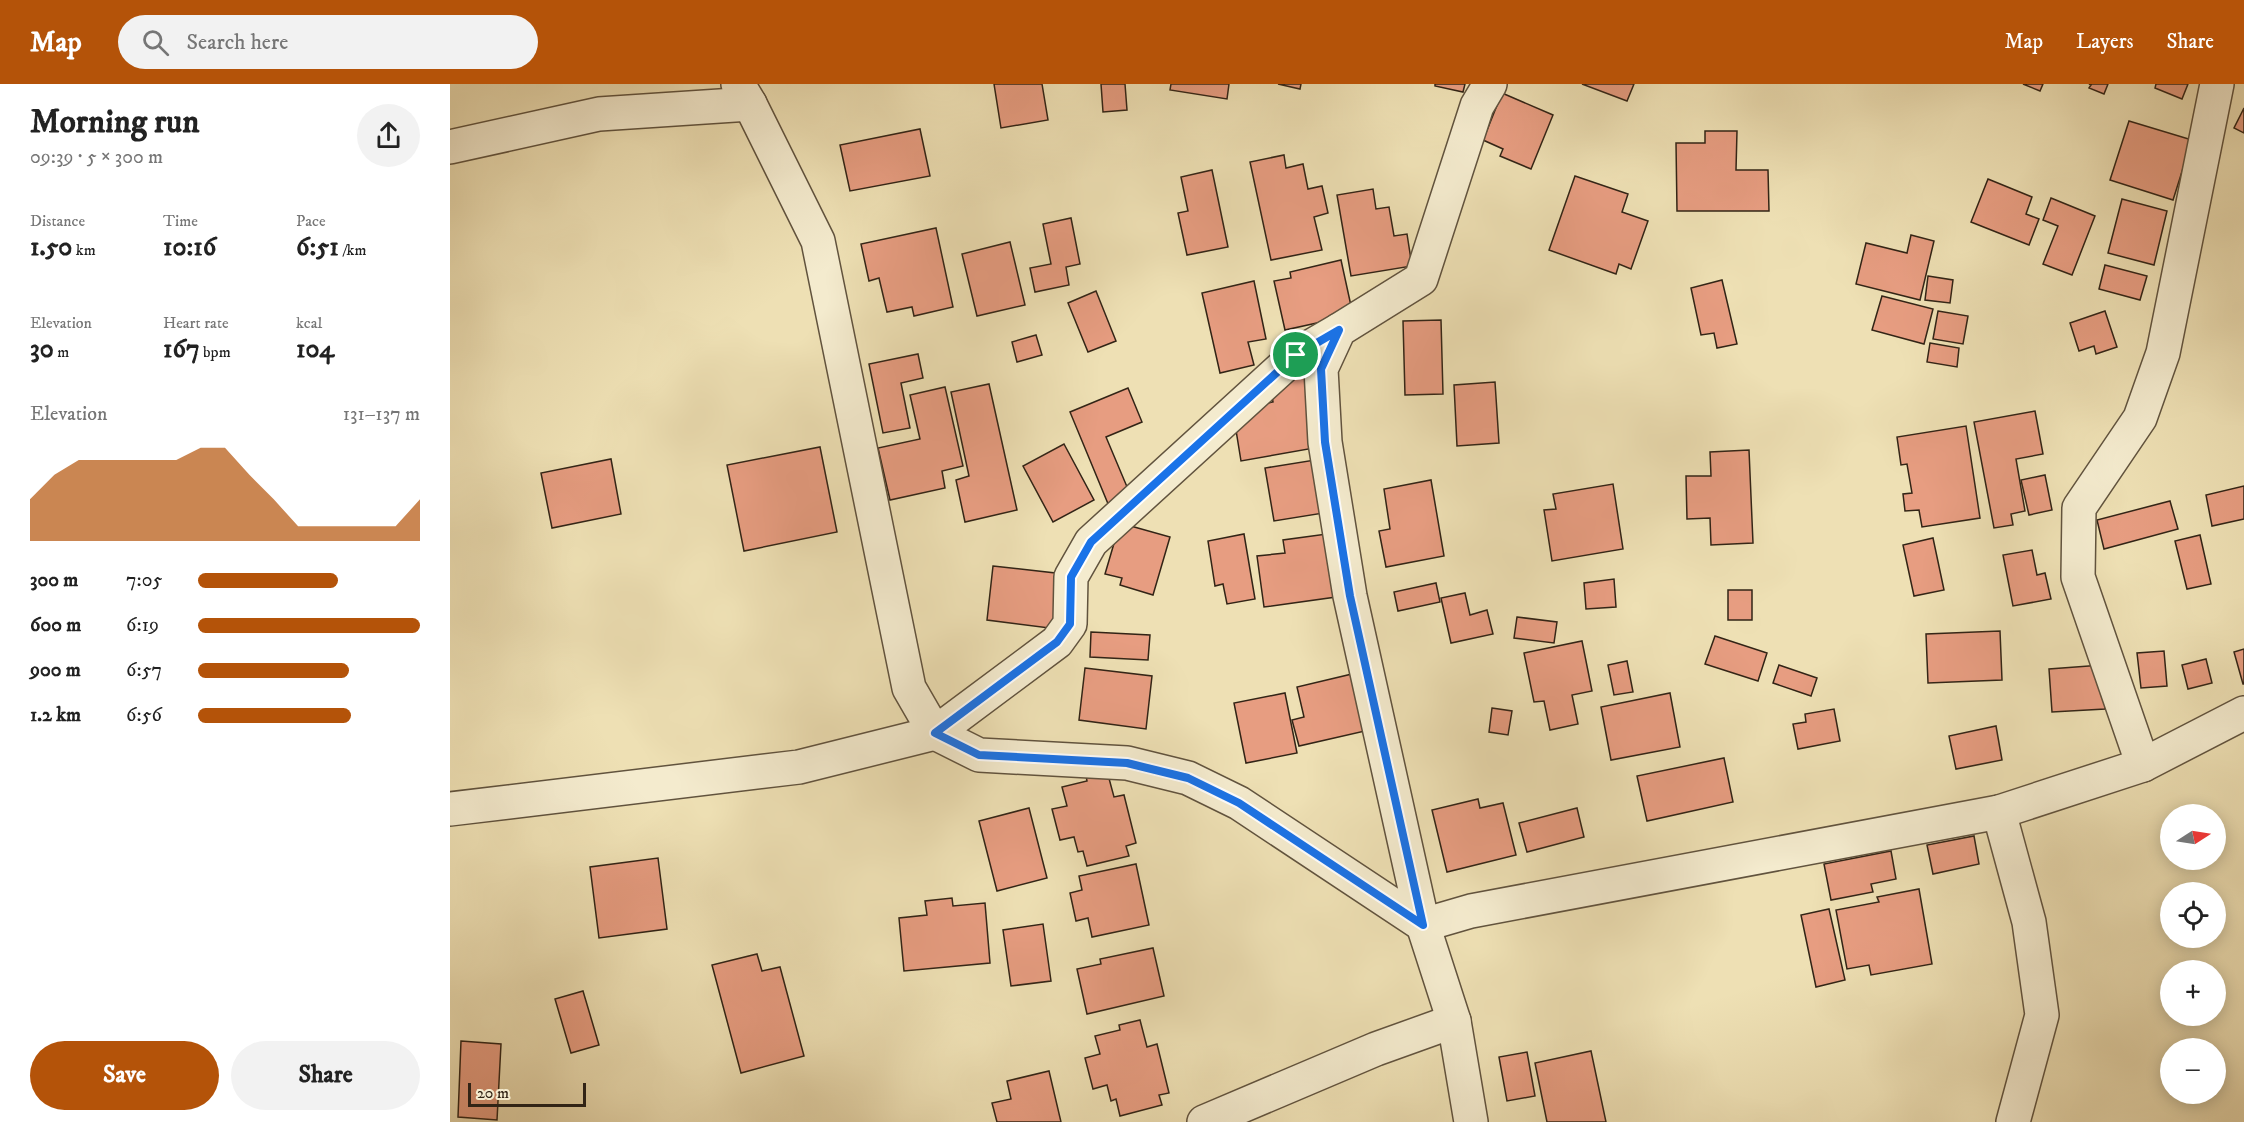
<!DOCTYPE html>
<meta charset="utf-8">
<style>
:root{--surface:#fff;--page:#f2f2f2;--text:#222;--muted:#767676;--accent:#b45309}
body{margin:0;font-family:"IM FELL DW Pica",serif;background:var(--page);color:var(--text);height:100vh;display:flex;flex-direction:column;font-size:22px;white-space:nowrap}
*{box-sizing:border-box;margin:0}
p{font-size:20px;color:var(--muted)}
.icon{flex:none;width:33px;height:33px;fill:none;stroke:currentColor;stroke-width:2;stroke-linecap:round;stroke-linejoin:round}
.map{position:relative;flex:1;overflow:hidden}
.drawer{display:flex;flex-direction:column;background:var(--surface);width:450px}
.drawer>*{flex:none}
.needle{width:39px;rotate:78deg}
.buttons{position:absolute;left:1710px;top:720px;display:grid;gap:12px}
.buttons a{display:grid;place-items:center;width:66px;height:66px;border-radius:50%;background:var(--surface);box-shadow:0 3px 15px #0003;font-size:30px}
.scale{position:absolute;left:18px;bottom:15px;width:118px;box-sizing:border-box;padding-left:6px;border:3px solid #322416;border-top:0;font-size:16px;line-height:21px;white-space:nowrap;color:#322416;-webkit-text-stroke:4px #f4ebce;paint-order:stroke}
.pin{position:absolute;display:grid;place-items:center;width:51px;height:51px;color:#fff;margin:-26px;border:3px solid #fff;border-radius:50%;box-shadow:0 2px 6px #0007}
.round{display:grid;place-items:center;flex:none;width:63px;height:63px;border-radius:32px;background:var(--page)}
.overview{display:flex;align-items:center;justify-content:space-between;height:102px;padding:0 30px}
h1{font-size:33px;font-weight:700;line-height:45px}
.metrics{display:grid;grid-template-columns:repeat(3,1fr);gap:9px;height:102px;padding:6px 30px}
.metrics div{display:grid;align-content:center}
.metrics b{font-size:26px;font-weight:700}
.metrics small{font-size:16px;font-weight:400}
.metrics p{font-size:16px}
.chart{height:168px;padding:12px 30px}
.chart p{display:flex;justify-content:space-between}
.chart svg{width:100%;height:108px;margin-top:6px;fill:var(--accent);opacity:.7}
.primary-button{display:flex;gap:12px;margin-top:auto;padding:12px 30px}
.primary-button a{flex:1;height:69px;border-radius:36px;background:var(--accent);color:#fff;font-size:24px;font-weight:700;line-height:69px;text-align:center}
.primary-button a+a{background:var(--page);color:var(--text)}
ul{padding:0 30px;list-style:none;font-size:20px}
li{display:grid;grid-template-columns:96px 72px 1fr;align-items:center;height:45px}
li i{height:15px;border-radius:8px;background:var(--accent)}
header{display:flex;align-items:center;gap:36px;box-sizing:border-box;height:84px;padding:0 30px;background:var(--accent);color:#fff}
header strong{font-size:28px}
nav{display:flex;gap:33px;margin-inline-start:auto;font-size:21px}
.search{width:420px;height:54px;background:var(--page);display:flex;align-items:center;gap:15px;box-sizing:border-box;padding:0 21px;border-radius:33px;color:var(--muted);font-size:22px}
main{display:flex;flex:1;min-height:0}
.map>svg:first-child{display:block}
.building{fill:#e79d81;stroke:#322416;stroke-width:1.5}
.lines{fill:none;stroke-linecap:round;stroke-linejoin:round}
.minor-casing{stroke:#61533e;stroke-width:36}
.minor{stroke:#f4ebce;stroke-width:33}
.route-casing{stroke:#fff;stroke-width:12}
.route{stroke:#1a73e8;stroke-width:8}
</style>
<header>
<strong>Map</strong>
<div class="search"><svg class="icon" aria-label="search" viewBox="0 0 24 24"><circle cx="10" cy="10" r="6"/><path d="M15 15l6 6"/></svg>Search here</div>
<nav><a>Map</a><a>Layers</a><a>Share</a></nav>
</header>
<main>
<section class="drawer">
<div class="overview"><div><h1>Morning run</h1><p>09:39 · 5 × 300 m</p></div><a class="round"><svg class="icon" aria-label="share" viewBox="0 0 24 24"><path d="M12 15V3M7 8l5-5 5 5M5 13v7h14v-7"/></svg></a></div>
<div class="metrics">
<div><p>Distance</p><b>1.50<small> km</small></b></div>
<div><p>Time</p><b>10:16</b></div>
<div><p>Pace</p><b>6:51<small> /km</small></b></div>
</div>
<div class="metrics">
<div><p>Elevation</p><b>30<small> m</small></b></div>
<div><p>Heart rate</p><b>167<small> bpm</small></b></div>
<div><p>kcal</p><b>104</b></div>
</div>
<div class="chart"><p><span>Elevation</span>131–137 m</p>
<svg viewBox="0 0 160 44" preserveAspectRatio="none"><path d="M0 44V27L10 17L20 11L30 11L40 11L50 11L60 11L70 6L80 6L90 17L100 27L110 38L120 38L130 38L140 38L150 38L160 27V44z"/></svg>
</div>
<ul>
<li><b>300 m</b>7:05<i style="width:63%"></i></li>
<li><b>600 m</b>6:19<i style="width:100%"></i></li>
<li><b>900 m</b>6:57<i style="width:68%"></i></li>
<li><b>1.2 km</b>6:56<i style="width:69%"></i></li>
</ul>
<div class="primary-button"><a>Save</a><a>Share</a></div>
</section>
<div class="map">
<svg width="1794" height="1038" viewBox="0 0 1794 1038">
<rect width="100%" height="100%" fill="#eee0b4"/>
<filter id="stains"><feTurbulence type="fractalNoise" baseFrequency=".00333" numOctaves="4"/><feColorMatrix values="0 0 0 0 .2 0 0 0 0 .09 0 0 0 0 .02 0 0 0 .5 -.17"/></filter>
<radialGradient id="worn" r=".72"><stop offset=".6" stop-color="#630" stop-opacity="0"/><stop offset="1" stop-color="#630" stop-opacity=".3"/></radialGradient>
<g class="building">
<path d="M544,0H592L598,36L551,44Z"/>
<path d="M651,0H675L677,26L653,28Z"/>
<path d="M721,0H779L777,15L720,6Z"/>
<path d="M828,0H851L850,5Z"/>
<path d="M985,0H1015L1013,8L985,2Z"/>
<path d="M1132,0H1184L1177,17Z"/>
<path d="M1573,0H1593L1590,7Z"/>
<path d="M1639,0H1658L1654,10L1639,4L1641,1Z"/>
<path d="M1706,0H1738L1732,15L1705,4Z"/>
<path d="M1052,9L1103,31L1081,85L1050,72L1053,65L1033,56Z"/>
<path d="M1794,24V49L1784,44Z"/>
<path d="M1679,37L1742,56L1723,116L1660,96Z"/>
<path d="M470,45L480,92L400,107L390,61Z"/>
<path d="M1255,47H1287L1286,86H1318L1319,127H1227L1226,59H1255Z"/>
<path d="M834,71L836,84L853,80L858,105L872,102L878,129L864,133L872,166L821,176L800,78Z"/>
<path d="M762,86L778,163L737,171L728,129L738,127L731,93Z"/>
<path d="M1125,92L1178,110L1172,128L1198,137L1181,185L1169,180L1166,190L1099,166Z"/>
<path d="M1538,95L1582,113L1576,130L1589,135L1579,161L1521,138Z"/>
<path d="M923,105L926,125L939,123L944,152L957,150L962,182L901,192L887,111Z"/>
<path d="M1601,114L1645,132L1622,191L1593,180L1608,142L1593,136Z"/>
<path d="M1672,115L1717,127L1704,181L1658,169Z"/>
<path d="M621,134L630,180L616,183L619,201L585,208L580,184L601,180L593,140Z"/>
<path d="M486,144L503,223L464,232L462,223L437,228L429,194L419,197L411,160Z"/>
<path d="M1461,151L1484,157L1470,216L1406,200L1416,159L1457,169Z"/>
<path d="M560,158L575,221L527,232L512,170Z"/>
<path d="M891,176L903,231L835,246L824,197L841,194L840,188Z"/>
<path d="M1655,181L1697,192L1690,216L1649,205Z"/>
<path d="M1478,192L1503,196L1500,219L1475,216Z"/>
<path d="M1272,196L1287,260L1267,264L1264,249L1251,251L1241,204Z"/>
<path d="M804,197L816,255L798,258L804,281L770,289L752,209Z"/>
<path d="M646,207L666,257L638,268L618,219Z"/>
<path d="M1432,212L1483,225L1474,260L1422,246Z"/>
<path d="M1488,227L1518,232L1513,260L1483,255Z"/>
<path d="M1655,227L1667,263L1646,270L1644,262L1629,267L1620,239Z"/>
<path d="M991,236L993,310L955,311L953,237Z"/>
<path d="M586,251L592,271L567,278L562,258Z"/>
<path d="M1480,259L1509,264L1507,283L1477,278Z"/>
<path d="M468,270L473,294L451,299L460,344L433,349L419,280Z"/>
<path d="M857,289L870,363L791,377L785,340L792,323L823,318L819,296Z"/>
<path d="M1045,298L1049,359L1007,362L1004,301Z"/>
<path d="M539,300L567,426L515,438L506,396L519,392L501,308Z"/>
<path d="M495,303L513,382L492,387L495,404L440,416L428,364L470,355L460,311Z"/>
<path d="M678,304L692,338L656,353L683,417L661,427L620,328Z"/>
<path d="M1585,327L1593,370L1566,375L1575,427L1561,430L1563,441L1544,444L1524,338Z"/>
<path d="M1516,342L1530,434L1472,443L1469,426L1455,427L1453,410L1462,409L1457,380L1451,381L1447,353Z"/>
<path d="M614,360L644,416L603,438L573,382Z"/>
<path d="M370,363L387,448L294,467L277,381Z"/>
<path d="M1299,366L1303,459L1261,461L1260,434L1237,435L1236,392H1261L1260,368Z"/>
<path d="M161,375L171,430L102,444L91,389Z"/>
<path d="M871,375L880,428L824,437L815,384Z"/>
<path d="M1595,391L1602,426L1579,431L1571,396Z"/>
<path d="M981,396L994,472L936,483L929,447L940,445L934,405Z"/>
<path d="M1163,400L1173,465L1102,477L1094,426L1106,425L1103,410Z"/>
<path d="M1794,402V435L1762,442L1756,411Z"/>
<path d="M1720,417L1728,445L1654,465L1647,436Z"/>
<path d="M670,439L720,453L703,511L670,501L672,494L655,490Z"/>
<path d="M884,449L893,512L814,523L807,472L835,469L833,456Z"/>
<path d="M794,450L805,515L777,520L773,500L765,502L758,457Z"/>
<path d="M1750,451L1761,500L1737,505L1725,457Z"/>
<path d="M1483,454L1494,506L1464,512L1453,461Z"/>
<path d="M1582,466L1587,491L1595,489L1601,515L1563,522L1553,471Z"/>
<path d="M543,482L614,490L607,545L537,536Z"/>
<path d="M1164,495L1166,523L1136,525L1134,499Z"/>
<path d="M986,499L990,518L948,527L944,508Z"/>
<rect x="1278" y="506" width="24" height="30"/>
<path d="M1015,509L1020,531L1037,526L1043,550L1001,559L991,514Z"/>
<path d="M1067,533L1107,538L1104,559L1064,554Z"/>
<path d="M1550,547L1552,596L1478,599L1476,550Z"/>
<path d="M641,548L700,551L698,576L640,573Z"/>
<path d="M1265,552L1317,569L1308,597L1255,580Z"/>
<path d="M1132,557L1142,607L1122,611L1128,640L1100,646L1094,617L1084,618L1074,569Z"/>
<path d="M1794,565V600H1793L1784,568Z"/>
<path d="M1714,567L1717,602L1691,604L1687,569Z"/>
<path d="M1756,575L1762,599L1738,605L1732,581Z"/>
<path d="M1177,577L1183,608L1164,611L1158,581Z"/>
<path d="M1329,581L1367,594L1361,612L1323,599Z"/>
<path d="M1652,581L1655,625L1602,628L1599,585Z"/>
<path d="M635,584L702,592L696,645L629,636Z"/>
<path d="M902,590L915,647L849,662L842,636L854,633L847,603Z"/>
<path d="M835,609L847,669L796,679L784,619Z"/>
<path d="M1220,609L1230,663L1161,676L1151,623Z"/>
<path d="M1042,624L1062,627L1058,651L1039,648Z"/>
<path d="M1384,625L1390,657L1348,665L1343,640L1356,638L1355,630Z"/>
<path d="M1546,642L1552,676L1506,685L1499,652Z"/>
<path d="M1274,674L1283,718L1197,737L1187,692Z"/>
<path d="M657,687L664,713L674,711L686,759L676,762L679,772L637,782L633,767L628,768L624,753L610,756L602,725L617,722L612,703L637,697L636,692Z"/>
<path d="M1028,715L1030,724L1053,719L1066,771L997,788L982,726Z"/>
<path d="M579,724L597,794L547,807L529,737Z"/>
<path d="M1127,724L1134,753L1077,768L1069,739Z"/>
<path d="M1524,752L1529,780L1483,790L1477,761Z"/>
<path d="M1441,767L1446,795L1421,800L1423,808L1381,816L1374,780Z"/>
<path d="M208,774L217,845L149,854L140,783Z"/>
<path d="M686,780L699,841L642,853L638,834L626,837L620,809L632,806L629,792Z"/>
<path d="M1469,805L1482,880L1421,891L1419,881L1397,885L1386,826L1429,818L1427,813Z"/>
<path d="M502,814L503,822L535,819L540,879L454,887L449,834L477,831L475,817Z"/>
<path d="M1379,825L1395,896L1366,903L1351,831Z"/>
<path d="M593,840L601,897L561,902L553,846Z"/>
<path d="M703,864L714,912L637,930L627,885L651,880L650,875Z"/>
<path d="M307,870L312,887L330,883L354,972L291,989L262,881Z"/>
<path d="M133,907L149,961L121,969L105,915Z"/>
<path d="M690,936L697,963L707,960L719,1009L709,1011L712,1021L670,1032L666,1015L661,1017L657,1001L643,1005L635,974L650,970L645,952L670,946L669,941Z"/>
<path d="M11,957L51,960L47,1036L8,1033Z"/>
<path d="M1141,967L1156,1038H1097L1085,979Z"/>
<path d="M1077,968L1085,1012L1057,1017L1049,973Z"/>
<path d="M599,987L611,1038H547L542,1019L561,1015L557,997Z"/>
</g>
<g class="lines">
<g class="minor-casing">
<g id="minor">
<path d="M288,0L300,20L368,157L459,604L485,649L529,671L677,679L738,694L789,719L973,841L1021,827L1549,728L1693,681L1794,629"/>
<path d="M0,63L149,30L300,20"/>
<path d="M1693,681L1628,493L1629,424L1690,334L1713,269L1767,0"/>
<path d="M0,725L349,683L485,649L607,558L620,540L621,493L641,458L846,271L889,246"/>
<path d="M1549,728L1579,838L1592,931L1563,1038"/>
<path d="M754,1038L926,965L1004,937"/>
<path d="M1021,1038L1004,937L973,841L900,512L875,358L871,285L889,246L971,195L1027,22L1040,0"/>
</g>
</g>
<use href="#minor" class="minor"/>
</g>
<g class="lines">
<g class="route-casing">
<path id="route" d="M889,246L871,285L875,358L900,512L973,841L789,719L738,694L677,679L529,671L485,649L607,558L620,540L621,493L641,458L846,271Z"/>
</g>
<use href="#route" class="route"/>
</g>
<rect width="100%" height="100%" filter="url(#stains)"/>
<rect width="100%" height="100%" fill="url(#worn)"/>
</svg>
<div class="buttons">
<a><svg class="needle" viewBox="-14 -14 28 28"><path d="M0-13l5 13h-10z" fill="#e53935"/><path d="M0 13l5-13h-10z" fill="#767676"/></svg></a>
<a><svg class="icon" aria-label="locate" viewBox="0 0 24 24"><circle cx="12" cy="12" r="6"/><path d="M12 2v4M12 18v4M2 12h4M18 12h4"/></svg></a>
<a>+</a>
<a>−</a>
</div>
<div class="scale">20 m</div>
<div class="pin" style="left:846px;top:271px;background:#1e9e55"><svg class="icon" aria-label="arrive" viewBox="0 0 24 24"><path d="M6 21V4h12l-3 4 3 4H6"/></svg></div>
</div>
</main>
